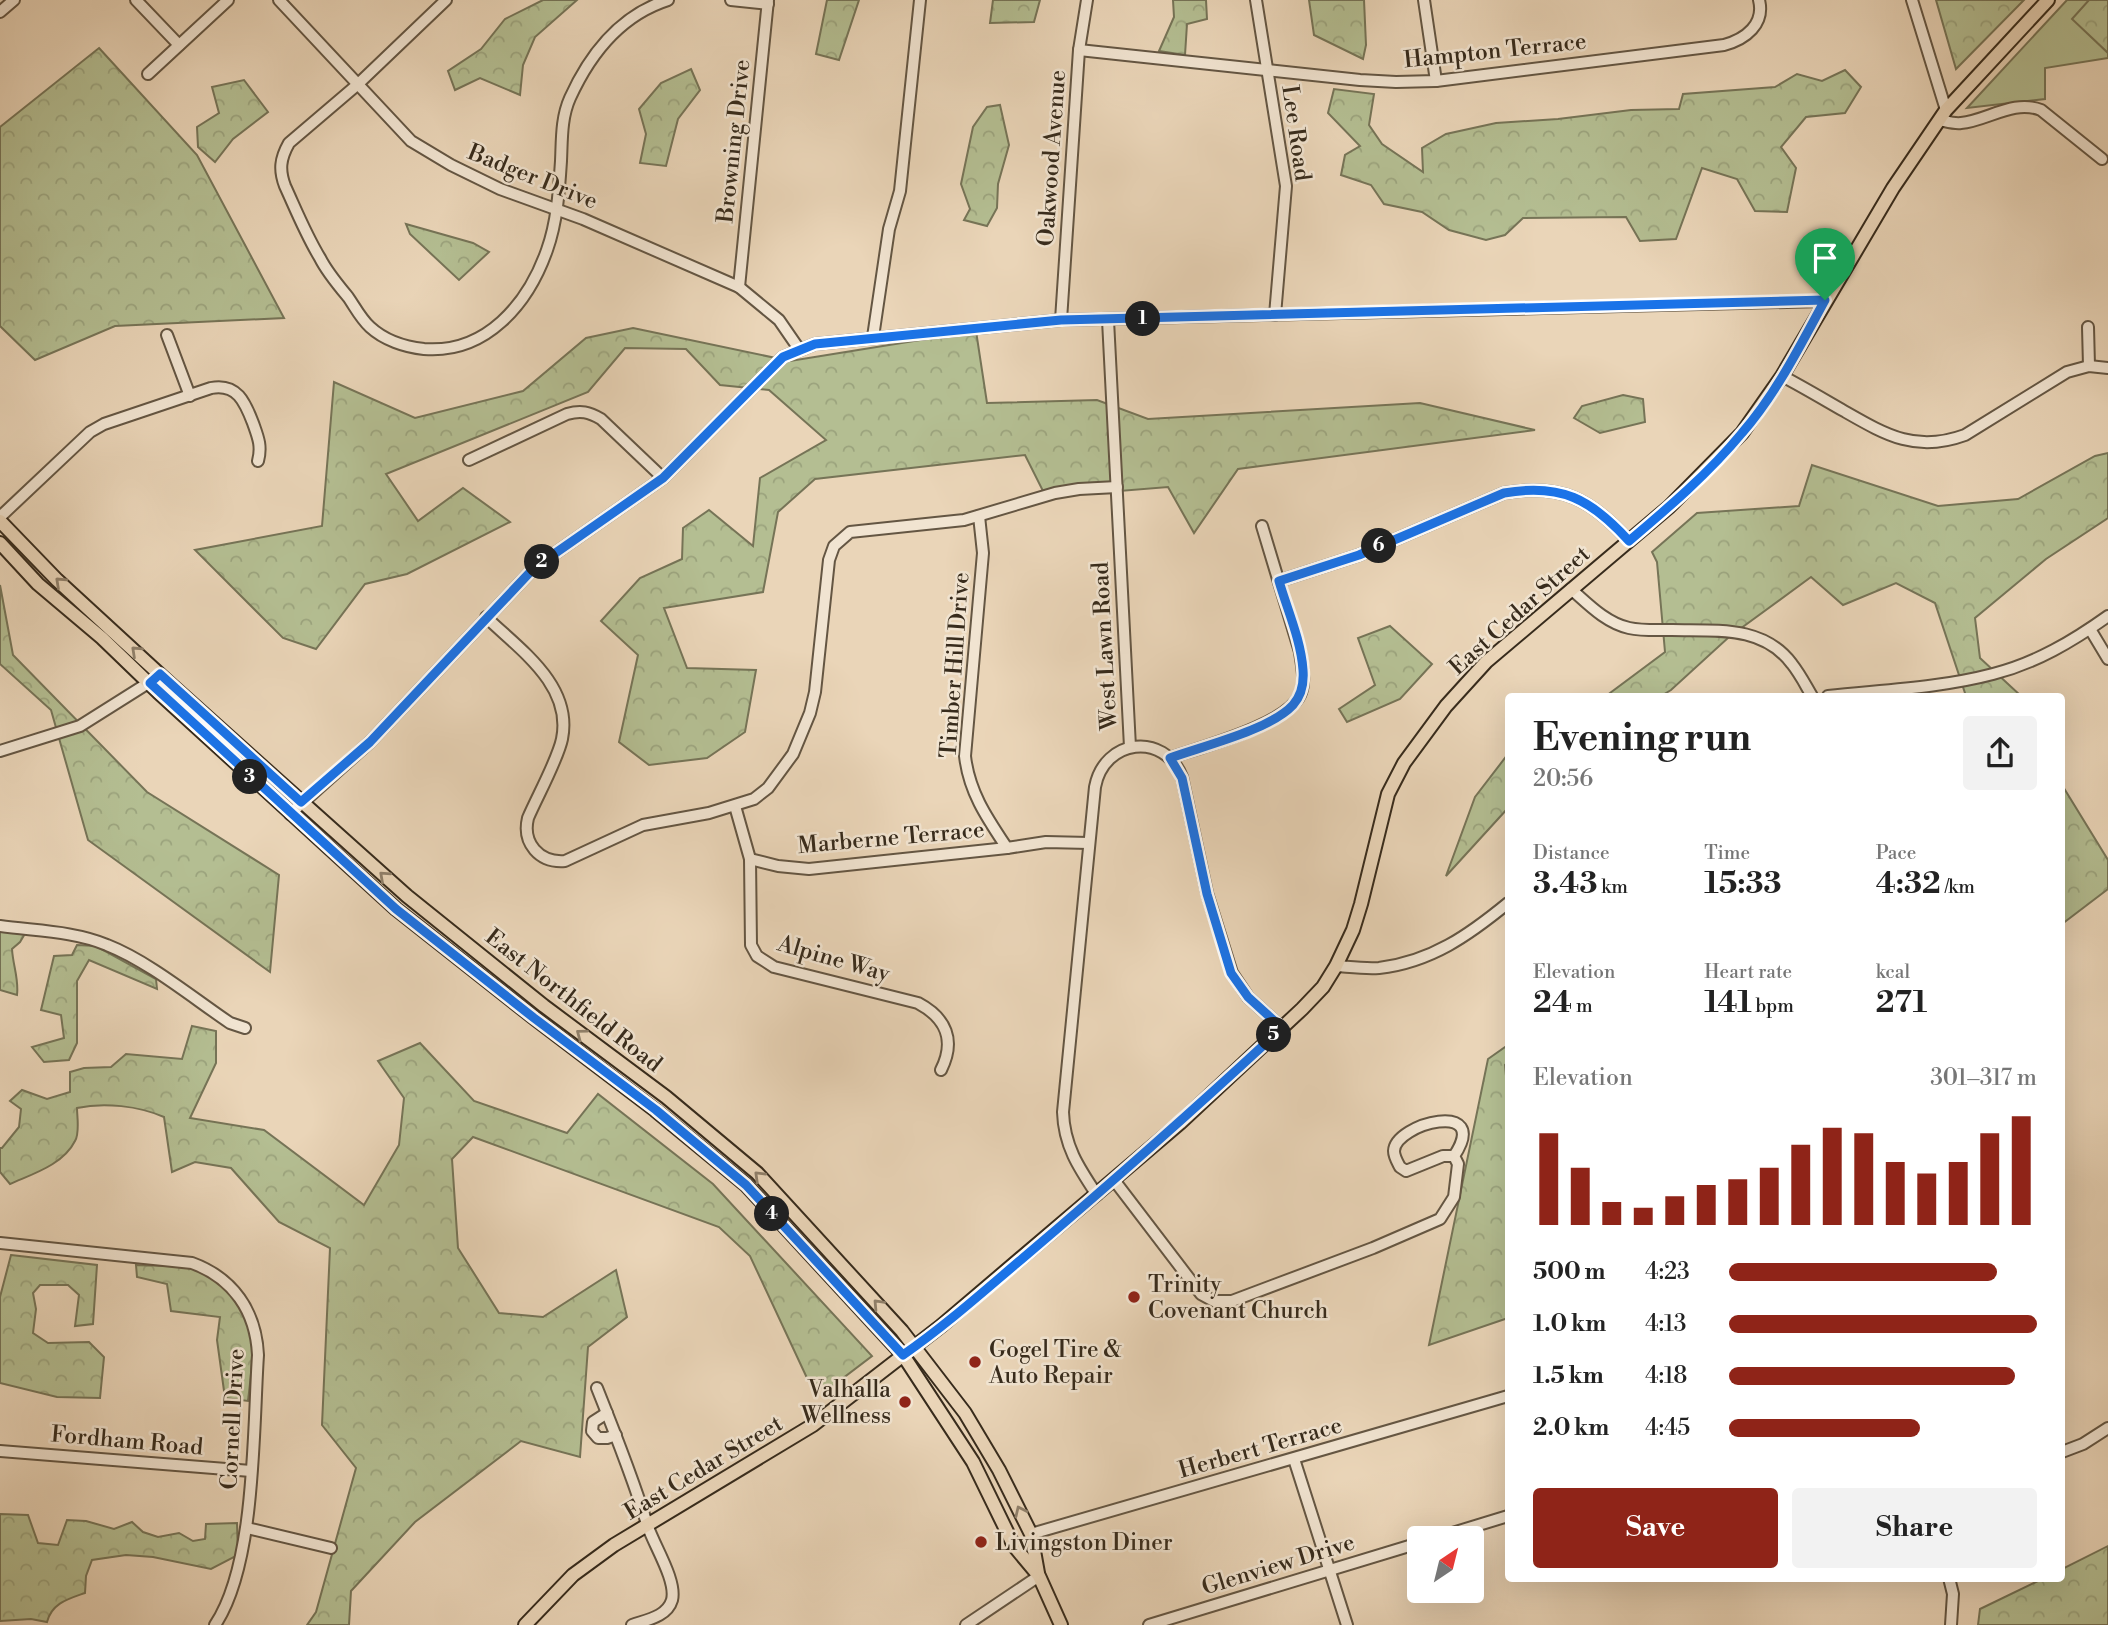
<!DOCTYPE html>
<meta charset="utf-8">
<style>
:root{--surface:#fff;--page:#f2f2f2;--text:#222;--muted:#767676;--accent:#8f2418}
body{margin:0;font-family:"Libre Bodoni",serif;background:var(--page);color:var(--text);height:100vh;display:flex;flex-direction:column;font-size:26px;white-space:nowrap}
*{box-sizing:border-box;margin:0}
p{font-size:23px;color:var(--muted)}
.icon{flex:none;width:38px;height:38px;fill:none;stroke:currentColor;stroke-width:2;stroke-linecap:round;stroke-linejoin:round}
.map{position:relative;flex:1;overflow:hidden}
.drawer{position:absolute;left:1505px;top:693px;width:560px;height:889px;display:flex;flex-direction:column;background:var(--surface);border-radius:7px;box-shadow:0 7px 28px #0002}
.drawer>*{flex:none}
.needle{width:46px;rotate:35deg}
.controls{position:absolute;left:1407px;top:1526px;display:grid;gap:14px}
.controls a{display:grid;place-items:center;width:77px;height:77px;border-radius:7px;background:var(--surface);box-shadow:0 7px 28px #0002;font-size:35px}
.pin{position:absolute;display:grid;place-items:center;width:60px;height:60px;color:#fff;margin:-72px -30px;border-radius:50% 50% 50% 0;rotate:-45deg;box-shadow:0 0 7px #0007}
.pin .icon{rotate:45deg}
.km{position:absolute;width:35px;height:35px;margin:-18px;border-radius:50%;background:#222;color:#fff;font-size:19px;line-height:35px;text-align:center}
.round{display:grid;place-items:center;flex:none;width:74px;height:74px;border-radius:7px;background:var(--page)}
.summary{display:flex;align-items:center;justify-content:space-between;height:119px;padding:0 28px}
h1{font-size:38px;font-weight:700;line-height:52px}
.stats{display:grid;grid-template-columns:repeat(3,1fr);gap:10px;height:119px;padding:7px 28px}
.stats div{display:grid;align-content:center}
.stats b{font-size:30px;font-weight:700}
.stats small{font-size:19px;font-weight:400}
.stats p{font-size:19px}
.chart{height:196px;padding:14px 28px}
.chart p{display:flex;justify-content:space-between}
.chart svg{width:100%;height:126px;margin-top:7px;stroke:var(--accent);stroke-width:6}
.primary-button{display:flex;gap:14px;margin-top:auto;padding:14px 28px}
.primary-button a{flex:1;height:80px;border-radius:7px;background:var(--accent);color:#fff;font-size:28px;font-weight:700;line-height:80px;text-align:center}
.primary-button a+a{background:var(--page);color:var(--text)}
ul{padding:0 28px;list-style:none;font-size:23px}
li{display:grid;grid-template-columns:112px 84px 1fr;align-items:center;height:52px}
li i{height:18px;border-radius:9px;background:var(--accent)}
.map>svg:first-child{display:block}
.green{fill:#b4be92;stroke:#767457;stroke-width:2}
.forest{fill:url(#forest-crowns);stroke:#767457;stroke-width:2}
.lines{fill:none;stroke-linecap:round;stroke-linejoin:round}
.minor-casing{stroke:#645643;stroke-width:14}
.major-casing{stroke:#372b1c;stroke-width:16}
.minor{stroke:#f1e4d1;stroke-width:10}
.major{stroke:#ead5b8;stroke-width:12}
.oneway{stroke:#90806a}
.route-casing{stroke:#fff;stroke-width:14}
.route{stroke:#1a73e8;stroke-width:9}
.poi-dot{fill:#8f2418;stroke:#f1e4d1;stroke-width:2.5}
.labels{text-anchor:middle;stroke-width:5;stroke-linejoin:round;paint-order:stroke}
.street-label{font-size:23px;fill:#372b1c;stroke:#f1e4d1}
.poi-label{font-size:23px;fill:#372b1c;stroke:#f1e4d1;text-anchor:start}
</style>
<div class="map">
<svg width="2108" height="1625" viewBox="0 0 2108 1625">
<defs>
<pattern id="forest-crowns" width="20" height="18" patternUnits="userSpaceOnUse" patternTransform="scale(1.75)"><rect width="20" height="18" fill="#b4be92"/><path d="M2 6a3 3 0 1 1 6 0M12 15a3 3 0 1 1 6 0" fill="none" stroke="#9ba37d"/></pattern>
</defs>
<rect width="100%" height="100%" fill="#ead5b8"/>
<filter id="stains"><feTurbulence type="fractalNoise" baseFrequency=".00286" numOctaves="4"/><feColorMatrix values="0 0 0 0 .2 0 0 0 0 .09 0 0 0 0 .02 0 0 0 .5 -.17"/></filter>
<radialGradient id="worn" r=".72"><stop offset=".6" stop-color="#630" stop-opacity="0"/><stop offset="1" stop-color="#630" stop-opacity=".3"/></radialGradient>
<path class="green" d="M2067,0H2108V58L2045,68V99L1967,108Z"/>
<g class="forest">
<path d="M543,0H577L535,37L523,65L520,95L480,78L455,90L448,71L481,49L505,19Z"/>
<path d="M827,0H859L839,60L816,54Z"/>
<path d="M993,0H1040L1034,22L990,23Z"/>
<path d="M1173,0H1206L1207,19L1187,24L1185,55L1159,51L1174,17Z"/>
<path d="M1309,0H1364L1366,45L1363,59L1314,35Z"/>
<path d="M1936,0H2024L1956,69Z"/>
<path d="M2089,0H2108V53L2072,19Z"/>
<path d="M99,48L197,155L284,318L115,326L35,360L0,326V127Z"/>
<path d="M691,69L700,90L678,119L666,166L640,163L646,134L639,109L661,83Z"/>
<path d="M1845,70L1861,87L1845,113L1806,117L1781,147L1796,168L1787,212L1755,211L1737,179L1702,168L1676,239L1640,241L1626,217L1523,218L1505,235L1486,240L1449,230L1422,212L1384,204L1371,185L1341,175L1345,155L1360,146L1328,113L1334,89L1374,94L1369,125L1382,144L1423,172L1422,148L1446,134L1496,123L1558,119L1631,110L1679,109L1683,94L1775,87L1797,74L1822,81Z"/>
<path d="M244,80L268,112L233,139L215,162L198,147L197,127L219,113L212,87Z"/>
<path d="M1000,105L1009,145L998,184L997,208L987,226L964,220L970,209L961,184L973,127L987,107Z"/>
<path d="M406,224L473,243L489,252L459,280L410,234Z"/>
<path d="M633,328L790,361L976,331L987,403L1097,400L1148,419L1420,403L1535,430L1238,469L1194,533L1168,487L1046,497L1025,455L815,479L778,512L763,592L664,608L687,668L756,670L745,732L707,758L649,765L619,742L638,655L601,621L640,578L682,559L683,528L709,510L753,546L760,478L826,440L769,390L720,385L686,349L625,348L588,392L386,474L418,521L463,488L510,522L407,574L365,584L316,649L283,638L195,550L322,526L334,382L415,418L523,391L586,338Z"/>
<path d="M1623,395L1643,399L1645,422L1600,433L1574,418L1582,406Z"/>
<path d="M2108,453V518L2046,559L1975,618L1980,658L2021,696H1966L1935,603L1896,583L1843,605L1811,577L1729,637L1671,690L1661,696H1606L1665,652L1657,562L1652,552L1697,513L1799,506L1812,465L1938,506L2018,499L2095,456Z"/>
<path d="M0,585L13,655L147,792L279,875L270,972L88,840L51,710L0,664Z"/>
<path d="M1390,626L1432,664L1400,699L1347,722L1339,709L1375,685L1358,638Z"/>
<path d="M1508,754V808L1446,876L1475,797Z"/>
<path d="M2062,785L2108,860V889L2062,924Z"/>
<path d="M0,931L26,932L20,942L12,949C13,966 19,979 17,995L0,990Z"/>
<path d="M77,945L96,946L156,979L157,989L89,960L77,981V1043L69,1060L44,1062L32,1047L64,1038L61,1015L41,1010L54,956L72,955Z"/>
<path d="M192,1026L216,1031V1063L190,1118L264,1130L364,1205L399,1145L404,1098L378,1061L420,1043L474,1101L567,1133L598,1094L713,1184L872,1356L826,1391L807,1378L750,1256L719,1227L473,1137L452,1159L458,1248L499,1313L543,1317L616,1270L627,1317L588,1347L580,1457L521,1441L415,1522L351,1591L349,1625H307L316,1612L356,1468L322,1425L330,1248L279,1222L231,1168L195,1162L172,1172L164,1117C139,1106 104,1102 77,1108C77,1117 80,1133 75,1141C63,1165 32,1174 10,1184L0,1172V1148H2L19,1127L21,1109L10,1101L22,1090L47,1099L70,1092V1072L84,1068L111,1067L126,1054L182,1059Z"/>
<path d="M1508,1045V1062L1505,1065L1508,1098V1318L1429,1345L1488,1059Z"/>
<path d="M11,1255L97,1265L93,1324L75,1326L79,1295L68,1285H40L33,1293L36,1309L33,1333L48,1343L89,1342L104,1357L100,1398L57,1397L0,1383V1297Z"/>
<path d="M136,1265C152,1266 169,1265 185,1267C199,1269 212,1277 223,1286C260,1316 253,1358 248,1401L225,1398L217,1340L220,1317L171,1311L167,1284L137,1277Z"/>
<path d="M0,1514L28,1515L38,1543L58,1545L67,1520L86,1521L114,1529L132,1522L143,1532L158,1537L179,1533L193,1541L205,1539L206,1524L237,1523L238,1555L211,1569L153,1557L126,1555L92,1560L86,1576L85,1593C68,1599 52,1603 47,1622L31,1619L0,1621Z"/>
<path d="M2108,1546V1625H1978L1980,1609L2042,1579L2062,1578V1569Z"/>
</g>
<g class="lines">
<g class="minor-casing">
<g id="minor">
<path d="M136,0L179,45"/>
<path d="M279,0L411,141L451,165L500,189L583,219L739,287L779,320L799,349"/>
<path d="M446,0L357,85L289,143C280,159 279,170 285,186C296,210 306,235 320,258C327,272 338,285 348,297C355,307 361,319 370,327C384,340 405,347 424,349C486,354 528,304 547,250C557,222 559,192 561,161C562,140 561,118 570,98C590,54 621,15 668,0"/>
<path d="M731,0L768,4"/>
<path d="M1256,0L1286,186L1275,315"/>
<path d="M1424,0L1436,81"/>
<path d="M1912,0L1946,110"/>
<path d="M0,12L14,0"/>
<path d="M1079,50L1360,80L1396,82L1436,81L1724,45C1746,39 1765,24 1759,0"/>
<path d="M148,74L228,0"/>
<path d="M1939,120C1945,121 1954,124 1961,123C1987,121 2013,99 2041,110L2102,159"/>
<path d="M739,287L768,0"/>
<path d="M1061,320L1079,50L1087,0"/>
<path d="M1108,320L1130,747"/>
<path d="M2088,327L2089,366"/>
<path d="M167,335L190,396"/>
<path d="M873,337L889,229L900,191L920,0"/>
<path d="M1782,376C1803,387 1823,399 1844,411C1886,435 1916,453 1965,435L2067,372L2089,366L2108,368"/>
<path d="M469,460L567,414C581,410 589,412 601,419L663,478"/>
<path d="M979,516L983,553L965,756C969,792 987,818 1007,848"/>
<path d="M0,517L90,432L104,424L211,388C237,383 245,402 253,423C258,437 262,446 258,461"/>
<path d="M1279,581L1359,555L1504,493C1561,483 1591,499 1629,541"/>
<path d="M1571,589C1588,604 1606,623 1629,628C1643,631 1658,630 1672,630C1716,631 1763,625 1792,664C1800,674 1806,686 1812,696"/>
<path d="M486,617C519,649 573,685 562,739C558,759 537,797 528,818C522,843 539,863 565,861L643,825L709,813L754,799L768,788L793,754L810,713L815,692L829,560L834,546L850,532L964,520L1055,493L1079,489L1117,487"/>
<path d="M2090,629L2108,659"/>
<path d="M1828,696C1883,690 1940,688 1993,674C2036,663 2073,641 2108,616"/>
<path d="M0,751L80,726L153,680"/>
<path d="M1170,758C1201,747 1286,725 1300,695C1306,683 1302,666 1300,652L1262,526"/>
<path d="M735,806L750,859L751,945L757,956L774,967L918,1003C946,1018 956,1040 941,1070"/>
<path d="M290,814L370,742L534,568L663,478L783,357L815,344L1061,320L1825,301"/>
<path d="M750,859L778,866L809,869L1007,848L1046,842L1089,843"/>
<path d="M0,926C35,931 74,931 107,945C148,961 193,998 230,1023L245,1028"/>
<path d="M1336,966C1350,967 1365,969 1379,968C1431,962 1469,935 1508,903"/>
<path d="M1114,1180L1201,1294L1214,1301H1232L1373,1248L1440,1219L1454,1197L1458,1164L1454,1156C1492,1099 1395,1123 1394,1151C1394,1157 1398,1163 1400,1167L1406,1171L1443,1156H1454"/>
<path d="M1097,1195C1079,1168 1064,1146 1063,1112L1095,787C1104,739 1164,731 1182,777L1207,893L1232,973L1248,997L1282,1028"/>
<path d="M0,1243L192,1263C233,1278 256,1311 258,1355C253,1429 256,1564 215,1625"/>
<path d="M597,1388C615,1433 633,1478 647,1524C653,1544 677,1580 672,1600C667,1617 646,1620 632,1625"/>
<path d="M607,1413L593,1422L592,1431L598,1438H607L616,1435"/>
<path d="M0,1451L251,1471"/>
<path d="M2062,1452L2083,1444L2108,1428"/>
<path d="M1294,1459L1347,1625"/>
<path d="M247,1528L331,1548"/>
<path d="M1031,1534L1508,1396"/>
<path d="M1436,1538L1508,1516"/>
<path d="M1949,1578L1953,1594L1951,1625"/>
<path d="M966,1625L1039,1576"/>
<path d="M1149,1625L1419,1543"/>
</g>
</g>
<g class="major-casing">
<g id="major">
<path d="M0,521L57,580L168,682L407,896L544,1006L666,1097L757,1173L902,1331L965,1413L999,1470L1031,1534L1038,1573"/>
<path d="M0,543L38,584L102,638L158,692L396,909L534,1018L655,1110L746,1185L903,1355L973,1462L1014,1546L1039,1576L1061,1625"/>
<path d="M525,1625L573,1575L614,1545L813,1425L941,1326L1180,1123L1302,1009L1323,987L1336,966L1353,930L1361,904L1388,794L1404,763L1446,706L1486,662L1669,507L1742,433L1782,376L1893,188L1946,110L2048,0"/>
</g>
</g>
<use href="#minor" class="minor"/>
<use href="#major" class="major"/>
</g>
<defs><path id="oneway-chevron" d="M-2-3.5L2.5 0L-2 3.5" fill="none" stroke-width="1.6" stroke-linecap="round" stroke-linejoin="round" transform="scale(1.75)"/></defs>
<g class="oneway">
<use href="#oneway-chevron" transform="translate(60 582) rotate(-137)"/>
<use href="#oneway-chevron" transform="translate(136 651) rotate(-137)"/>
<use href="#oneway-chevron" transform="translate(384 876) rotate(-138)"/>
<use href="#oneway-chevron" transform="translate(581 1034) rotate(-143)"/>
<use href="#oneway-chevron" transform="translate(759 1176) rotate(-136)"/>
<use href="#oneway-chevron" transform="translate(878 1304) rotate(-133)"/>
<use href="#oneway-chevron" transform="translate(1020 1511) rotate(-115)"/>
</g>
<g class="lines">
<g class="route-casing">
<path id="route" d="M1825,300C1800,346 1776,394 1742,433C1709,473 1668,508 1629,541C1591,499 1561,483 1504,493L1359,555L1279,581C1287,609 1301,640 1303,670C1304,683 1302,695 1293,705C1270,730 1203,746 1170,758L1182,778L1207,894L1231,973L1248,997L1282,1028C1197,1107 1111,1183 1023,1258C984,1291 945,1326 903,1355L746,1185L656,1110L534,1018L396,909L150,683L160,674L301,802L370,742L534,568L663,478L783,357L815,344L1061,320Z"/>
</g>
<use href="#route" class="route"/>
</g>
<g class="poi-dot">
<circle cx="1134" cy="1297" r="7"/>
<circle cx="975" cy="1362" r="7"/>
<circle cx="905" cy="1402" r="7"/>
<circle cx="981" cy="1542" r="7"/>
</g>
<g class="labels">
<g class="street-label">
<text transform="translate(1495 50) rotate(-6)" y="8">Hampton Terrace</text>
<text transform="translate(1297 133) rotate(82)" y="8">Lee Road</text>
<text transform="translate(733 141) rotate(-84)" y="8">Browning Drive</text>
<text transform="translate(1051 158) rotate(-86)" y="8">Oakwood Avenue</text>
<text transform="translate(533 176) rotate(22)" y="8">Badger Drive</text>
<text transform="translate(1519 610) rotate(-42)" y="8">East Cedar Street</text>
<text transform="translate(1104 646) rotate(-93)" y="8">West Lawn Road</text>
<text transform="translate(954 665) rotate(-86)" y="8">Timber Hill Drive</text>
<text transform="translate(891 837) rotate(-5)" y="8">Marberne Terrace</text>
<text transform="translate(834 958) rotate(16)" y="8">Alpine Way</text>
<text transform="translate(574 1000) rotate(38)" y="8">East Northfield Road</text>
<text transform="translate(232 1419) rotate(-87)" y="8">Cornell Drive</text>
<text transform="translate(127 1440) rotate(5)" y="8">Fordham Road</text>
<text transform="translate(1260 1447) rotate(-16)" y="8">Herbert Terrace</text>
<text transform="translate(703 1467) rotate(-31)" y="8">East Cedar Street</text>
<text transform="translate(1278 1564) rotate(-17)" y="8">Glenview Drive</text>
</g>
<g class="poi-label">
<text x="1148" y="1292">Trinity<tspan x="1148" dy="26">Covenant Church</tspan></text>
<text x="989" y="1357">Gogel Tire &amp;<tspan x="989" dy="26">Auto Repair</tspan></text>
<text x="891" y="1397" text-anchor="end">Valhalla<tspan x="891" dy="26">Wellness</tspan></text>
<text x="995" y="1550">Livingston Diner</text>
</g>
</g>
<rect width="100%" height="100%" filter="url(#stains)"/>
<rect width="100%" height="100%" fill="url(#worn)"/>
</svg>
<div class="controls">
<a><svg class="needle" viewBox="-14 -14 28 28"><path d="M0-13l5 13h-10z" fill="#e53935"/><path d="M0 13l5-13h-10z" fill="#767676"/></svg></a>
</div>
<div class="pin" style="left:1825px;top:300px;background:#1e9e55"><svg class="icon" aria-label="arrive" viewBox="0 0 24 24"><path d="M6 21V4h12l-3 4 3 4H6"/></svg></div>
<b class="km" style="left:1143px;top:319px">1</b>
<b class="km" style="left:542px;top:562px">2</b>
<b class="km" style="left:250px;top:777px">3</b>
<b class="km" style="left:772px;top:1214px">4</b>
<b class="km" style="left:1274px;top:1035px">5</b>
<b class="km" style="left:1379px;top:546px">6</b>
<section class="drawer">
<div class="summary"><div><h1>Evening run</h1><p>20:56</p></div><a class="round"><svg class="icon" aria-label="share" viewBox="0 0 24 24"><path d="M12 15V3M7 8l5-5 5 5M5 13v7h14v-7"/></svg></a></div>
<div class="stats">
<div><p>Distance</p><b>3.43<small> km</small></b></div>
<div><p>Time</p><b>15:33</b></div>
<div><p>Pace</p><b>4:32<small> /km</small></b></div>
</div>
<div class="stats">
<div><p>Elevation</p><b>24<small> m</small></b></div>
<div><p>Heart rate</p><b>141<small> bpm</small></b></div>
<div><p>kcal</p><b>271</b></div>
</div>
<div class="chart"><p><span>Elevation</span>301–317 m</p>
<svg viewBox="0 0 160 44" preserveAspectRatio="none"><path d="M5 44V12M15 44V24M25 44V36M35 44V38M45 44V34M55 44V30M65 44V28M75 44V24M85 44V16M95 44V10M105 44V12M115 44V22M125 44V26M135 44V22M145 44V12M155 44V6"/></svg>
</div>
<ul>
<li><b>500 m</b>4:23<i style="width:87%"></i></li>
<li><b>1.0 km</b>4:13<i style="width:100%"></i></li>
<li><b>1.5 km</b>4:18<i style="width:93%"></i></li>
<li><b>2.0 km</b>4:45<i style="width:62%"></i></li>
</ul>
<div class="primary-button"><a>Save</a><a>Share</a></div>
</section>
</div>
